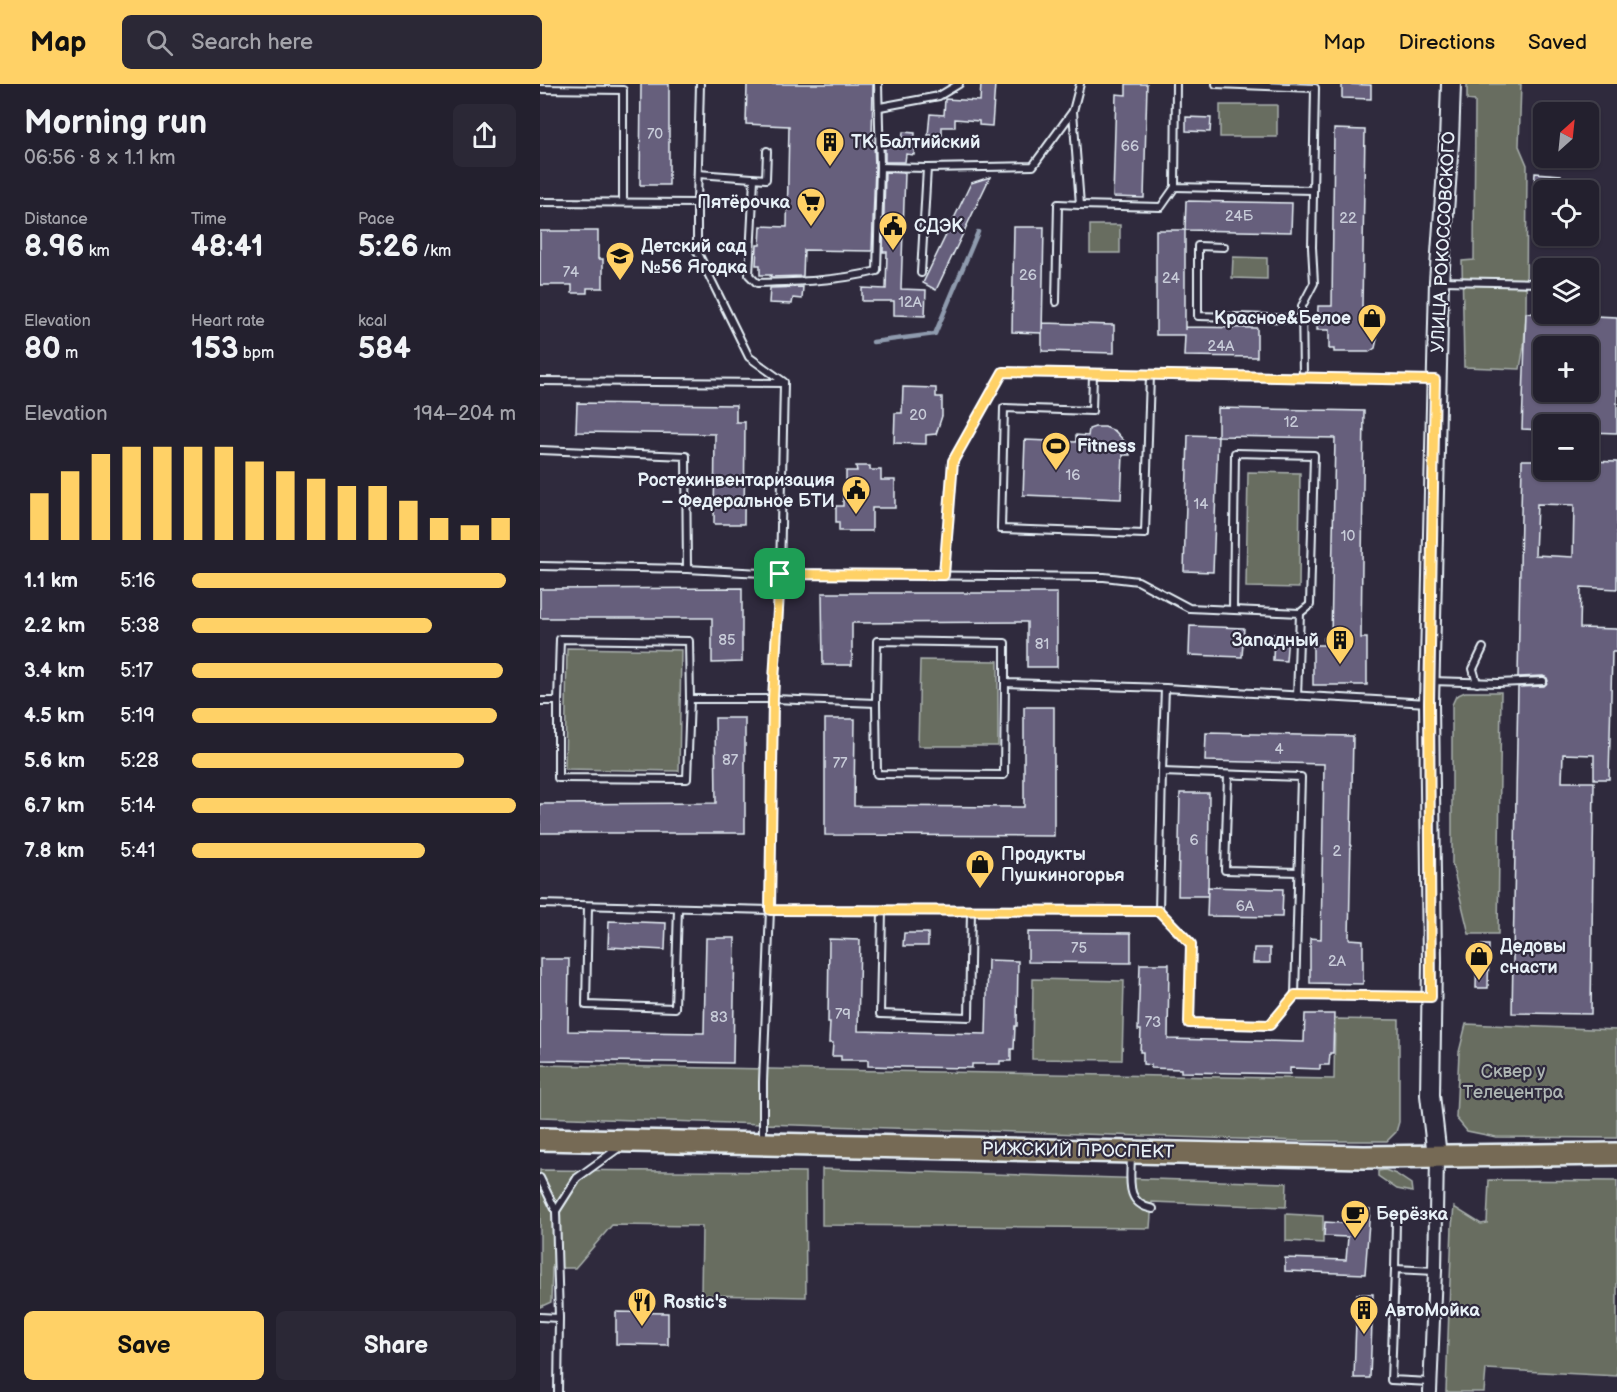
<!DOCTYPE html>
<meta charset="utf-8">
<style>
:root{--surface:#23202e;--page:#2b2836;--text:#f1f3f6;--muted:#a3a3aa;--line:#403e4a;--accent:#ffd166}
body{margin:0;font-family:"Balsamiq Sans",sans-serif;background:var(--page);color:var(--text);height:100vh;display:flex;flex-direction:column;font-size:22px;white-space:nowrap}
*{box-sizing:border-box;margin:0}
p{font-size:20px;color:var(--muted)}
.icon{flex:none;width:33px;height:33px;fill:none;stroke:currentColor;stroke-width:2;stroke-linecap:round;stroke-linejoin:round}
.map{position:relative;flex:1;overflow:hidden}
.sheet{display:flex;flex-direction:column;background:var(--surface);width:540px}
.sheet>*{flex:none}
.needle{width:39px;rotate:27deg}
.fabs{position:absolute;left:993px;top:18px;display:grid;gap:12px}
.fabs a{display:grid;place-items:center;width:66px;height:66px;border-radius:9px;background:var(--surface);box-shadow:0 2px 4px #0004,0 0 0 2px var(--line);font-size:30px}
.pin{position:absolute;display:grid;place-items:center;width:51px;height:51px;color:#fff;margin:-26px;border-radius:12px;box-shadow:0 3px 9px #0006}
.round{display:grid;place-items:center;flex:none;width:63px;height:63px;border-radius:9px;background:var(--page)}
.overview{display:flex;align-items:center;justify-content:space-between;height:102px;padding:0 24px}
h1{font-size:33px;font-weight:700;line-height:45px}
.metrics{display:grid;grid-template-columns:repeat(3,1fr);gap:9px;height:102px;padding:6px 24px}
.metrics div{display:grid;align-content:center}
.metrics b{font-size:30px;font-weight:700}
.metrics small{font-size:16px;font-weight:400}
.metrics p{font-size:16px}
.chart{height:168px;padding:12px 24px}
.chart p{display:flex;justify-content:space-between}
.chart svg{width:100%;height:108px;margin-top:6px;stroke:var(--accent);stroke-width:6}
.action{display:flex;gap:12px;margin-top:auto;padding:12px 24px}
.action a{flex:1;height:69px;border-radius:9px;background:var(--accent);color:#111;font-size:24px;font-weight:700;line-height:69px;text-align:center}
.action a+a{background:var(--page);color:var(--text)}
ul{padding:0 24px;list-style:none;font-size:20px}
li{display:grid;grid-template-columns:96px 72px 1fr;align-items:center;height:45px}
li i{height:15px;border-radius:8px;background:var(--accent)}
header{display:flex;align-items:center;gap:36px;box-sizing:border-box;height:84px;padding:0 30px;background:var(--accent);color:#111}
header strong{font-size:28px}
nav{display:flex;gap:33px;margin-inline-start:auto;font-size:21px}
.search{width:420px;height:54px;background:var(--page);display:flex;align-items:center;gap:15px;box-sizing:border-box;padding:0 21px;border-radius:9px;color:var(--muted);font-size:22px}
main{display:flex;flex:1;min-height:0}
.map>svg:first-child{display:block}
.green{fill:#676d60;stroke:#a8afac;stroke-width:1.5}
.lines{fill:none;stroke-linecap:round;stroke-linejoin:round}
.stream{stroke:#8f9bae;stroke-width:4.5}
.building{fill:#665f7c;stroke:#e8f1f8;stroke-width:1.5;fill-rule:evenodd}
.service-casing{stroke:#e8f1f8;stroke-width:10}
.minor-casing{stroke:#e8f1f8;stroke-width:16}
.secondary-casing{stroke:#e8f1f8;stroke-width:22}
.trunk-casing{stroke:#e8f1f8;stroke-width:26}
.service{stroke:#2f2a3d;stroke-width:6}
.minor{stroke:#2f2a3d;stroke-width:12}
.secondary{stroke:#2f2a3d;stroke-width:18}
.trunk{stroke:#766a54;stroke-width:21}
.route-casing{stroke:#fff;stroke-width:12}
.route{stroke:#ffd166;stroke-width:8}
.labels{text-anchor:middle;stroke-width:4.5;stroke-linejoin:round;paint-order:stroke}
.number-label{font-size:15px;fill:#c8ccd9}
.poi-label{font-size:18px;font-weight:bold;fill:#e8f1f8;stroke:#2f2a3d;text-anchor:start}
.street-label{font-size:18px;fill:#e8f1f8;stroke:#2f2a3d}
.park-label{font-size:18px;fill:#aeb6b4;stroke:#2f2a3d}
</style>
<header>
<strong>Map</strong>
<div class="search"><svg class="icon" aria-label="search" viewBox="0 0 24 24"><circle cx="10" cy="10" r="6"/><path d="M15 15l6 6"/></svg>Search here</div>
<nav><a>Map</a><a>Directions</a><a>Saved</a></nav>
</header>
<main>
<section class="sheet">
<div class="overview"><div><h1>Morning run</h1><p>06:56 · 8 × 1.1 km</p></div><a class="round"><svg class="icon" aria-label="share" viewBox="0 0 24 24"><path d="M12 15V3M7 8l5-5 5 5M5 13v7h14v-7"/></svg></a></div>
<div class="metrics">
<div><p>Distance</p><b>8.96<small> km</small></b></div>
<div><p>Time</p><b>48:41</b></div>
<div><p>Pace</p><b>5:26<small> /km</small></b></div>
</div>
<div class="metrics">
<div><p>Elevation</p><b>80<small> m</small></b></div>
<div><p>Heart rate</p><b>153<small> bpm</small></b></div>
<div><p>kcal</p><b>584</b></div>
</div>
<div class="chart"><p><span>Elevation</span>194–204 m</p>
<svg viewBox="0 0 160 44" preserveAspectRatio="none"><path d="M5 44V25M15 44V16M25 44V9M35 44V6M45 44V6M55 44V6M65 44V6M75 44V12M85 44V16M95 44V19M105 44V22M115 44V22M125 44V28M135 44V35M145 44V38M155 44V35"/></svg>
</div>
<ul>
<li><b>1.1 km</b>5:16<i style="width:97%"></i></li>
<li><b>2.2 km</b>5:38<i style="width:74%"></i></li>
<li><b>3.4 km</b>5:17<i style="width:96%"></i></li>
<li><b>4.5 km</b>5:19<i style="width:94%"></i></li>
<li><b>5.6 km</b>5:28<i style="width:84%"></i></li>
<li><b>6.7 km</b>5:14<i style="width:100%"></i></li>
<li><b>7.8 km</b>5:41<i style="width:72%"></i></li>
</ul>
<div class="action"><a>Save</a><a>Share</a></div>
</section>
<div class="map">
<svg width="1077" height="1308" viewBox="0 0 1077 1308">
<rect width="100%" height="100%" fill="#2f2a3d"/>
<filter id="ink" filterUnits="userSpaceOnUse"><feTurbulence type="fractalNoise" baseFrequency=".0167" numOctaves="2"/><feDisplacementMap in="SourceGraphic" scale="12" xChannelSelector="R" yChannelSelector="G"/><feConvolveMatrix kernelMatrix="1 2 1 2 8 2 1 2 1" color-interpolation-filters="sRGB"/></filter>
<g filter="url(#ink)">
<g class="green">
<path d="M927,0H981L979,62L987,81L986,229L984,261L980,285L924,283L922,177L934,176L935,17L927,16Z"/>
<rect x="680" y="21" width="57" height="32"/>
<path d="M580,141V169H550V141Z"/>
<path d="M693,173L727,174V195L692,194Z"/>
<path d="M708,388L760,389L759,504L706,503Z"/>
<path d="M27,564L141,566L139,687L25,685Z"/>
<path d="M380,576L458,577V662H378Z"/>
<path d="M925,608H961L958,850H929L912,780V621L916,612Z"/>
<path d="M493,895L584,897L582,976L492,975Z"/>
<path d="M795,935L859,936V1038L856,1048L847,1057H762L0,1033V981L794,995Z"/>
<path d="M926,940L1077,946V1054L956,1053L927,1047L916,1034L919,968Z"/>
<path d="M282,1085L747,1099L746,1123L612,1118L610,1144L282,1141Z"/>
<path d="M0,1086L265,1088L266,1213L161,1211L162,1142L72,1141L35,1184H12L11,1218L0,1223Z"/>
<path d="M845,1086L856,1090L871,1100L872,1108L857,1105L838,1092V1087Z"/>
<path d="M949,1096L1077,1097V1292L946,1285L944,1308H906L912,1142L914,1123L941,1140L947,1139Z"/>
<path d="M746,1130L783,1132V1159L746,1157Z"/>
</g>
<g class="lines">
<path class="stream" d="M333,258L395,250L438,148"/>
</g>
<g class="building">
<path d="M101,0H129V101H100Z"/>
<path d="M207,0H333L332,58H334L335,83L332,167L264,166L263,192L230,193L231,191H220V181H216L217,161H220L221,142L247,143L249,42L206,40Z"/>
<path d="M441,0H455L452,42L439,41V37L415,35V43H402V51H388L390,30L404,31L405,15L440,17Z"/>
<path d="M586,0H607L604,114L573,113L576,10L586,11Z"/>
<path d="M802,0L831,1V15L802,14Z"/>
<path d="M646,33L671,34L670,48L646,47Z"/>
<path d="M794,45L825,46L822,223H838L837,255L835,264L829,268H794V265H789V246H777L778,222H792Z"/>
<path d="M363,48L375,49L374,71L366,70L365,78H345V58L362,59Z"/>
<path d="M345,88L365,89L361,205L386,206L385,232L354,231V217H322V204L346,205L347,168H343Z"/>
<path d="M995,89L1021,91L1020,106H994Z"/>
<path d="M450,93L396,206L383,199L431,99Z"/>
<path d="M646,117L752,119L751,148L645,146Z"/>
<path d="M474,143H504L502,249L503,239L574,241V269L502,267V249L472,248Z"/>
<path d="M616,146H645V246V243L717,244V273L644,272L645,251H616Z"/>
<path d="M0,147H58V175H63V204H47V209H32V201H0Z"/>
<path d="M263,203L262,215L253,214L252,220L229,219L230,204Z"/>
<path d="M986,229L1077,233V349L1048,348V340H1004V346L982,345ZM1004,262H1048V316L1004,314Z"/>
<path d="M363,303L396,304V313H402V332L396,350L386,351V360L354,359L355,329H362Z"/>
<path d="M37,319L196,321V338H205L204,440H174L175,350L36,348Z"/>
<path d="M678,324L824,327L821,554H827V601H773V561H784V554H791L795,354L678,352Z"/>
<path d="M555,343H565L575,347L587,360L590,371H583L581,415L483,411L485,356L536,358V351L548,352L549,345Z"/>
<path d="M648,351L678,352L673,488L644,487Z"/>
<path d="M982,376H1004V386H1048V377L1077,378V505L1041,503L1040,544L1077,545V568H1072L1069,695H1054V671L1023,670L1022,698H1054L1051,930L972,929L978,603L1004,602L1008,597L1007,594L1003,592L978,593ZM997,420L1034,421L1033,473L995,471Z"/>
<path d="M316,382H330V386H341V396H355V424H332V447H299V438H296V422H303V412H306V387H317Z"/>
<path d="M202,504V578L172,579V534H0V505Z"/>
<path d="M282,509H517V583H487V538L312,539V581H283Z"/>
<path d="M650,542L704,544L702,573L649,571Z"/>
<path d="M734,550L748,551L746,577L733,576Z"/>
<path d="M484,623H514V752L285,751V635H315L314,722L484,723Z"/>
<path d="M175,634H205V749H0V720L176,719Z"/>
<path d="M666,649L813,652L809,855L823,856V900L770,899V854L781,855L784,680L665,677Z"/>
<path d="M640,709H669L668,812H638Z"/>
<path d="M668,803L743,805L742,833L667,832Z"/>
<path d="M69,837L126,839L125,866L68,863Z"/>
<path d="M488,848L591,849V879L488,878Z"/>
<path d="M364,849H388V862H363Z"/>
<path d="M166,854H195L193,979L0,976V875H29L28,947L164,949Z"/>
<path d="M289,855L320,856L318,947L446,950L448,876L478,877L477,942H475L474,965H471V977H460V980H432V984L366,983L328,982V976H301V972H292L293,959H289L290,938H288Z"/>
<path d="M937,861H949L948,904H936Z"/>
<path d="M714,864H730V879H713Z"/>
<path d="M600,880H629L628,955L764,958L765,930H794L793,969H790L789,981H780V985L750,984V990L641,988V985L611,984V981L603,980V968H600L601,946H598Z"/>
<path d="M818,1124L830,1125L825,1190L745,1187V1174L806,1176L808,1153L784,1152L785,1138L816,1140Z"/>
<path d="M817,1210H833L830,1294H814Z"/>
<path d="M76,1228L128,1229V1261L76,1260Z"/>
</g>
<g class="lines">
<g class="service-casing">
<g id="service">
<path d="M338,0L340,83"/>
<path d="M636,0L635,103L773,106"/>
<path d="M676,0L775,4L772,163L774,199L762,222L763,292"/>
<path d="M0,5L83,6V118"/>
<path d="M340,23L399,12L419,0"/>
<path d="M158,90L226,95L227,67"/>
<path d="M214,95L209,191L217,199C258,198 297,197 337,187L340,83L387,84"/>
<path d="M0,118L157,119V167L209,273L244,298"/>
<path d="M157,119L160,0"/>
<path d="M540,121L621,123L635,103"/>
<path d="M684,163L658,162V232L762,235"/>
<path d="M381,189L387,84L493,82L533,27L540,0"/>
<path d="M902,197L1004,199"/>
<path d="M516,218L518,120L540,121L533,27"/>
<path d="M553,290L552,327L464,324L461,445L605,450L610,291"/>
<path d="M0,297L244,299L240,490L564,493L598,497L649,524L760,529L757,612"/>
<path d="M0,366L146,372L147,485"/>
<path d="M0,482L147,485L240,490L233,615H150L149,557L20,555L18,617H0"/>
<path d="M404,491L413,377L463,288L894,296"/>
<path d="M693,525L695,369L774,371L770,521L760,529"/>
<path d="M891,597L958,599L1003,597"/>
<path d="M937,599L933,585L943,564"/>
<path d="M18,617V694L147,695L150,615"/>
<path d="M336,619L337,690L464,691L465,599"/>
<path d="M622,688L625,604L888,619"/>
<path d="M688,691L685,786L758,788"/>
<path d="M0,820L230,826L619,827"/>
<path d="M48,822L46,921L135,924L138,824"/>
<path d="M342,827L340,930L429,933L431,827"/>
<path d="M755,911L730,941L649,939L651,860L619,827L622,688L761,693L755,911L890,913"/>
<path d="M223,1056V998L230,826L233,615L336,619L337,557L465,559V599L625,604"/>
<path d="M591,1071C591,1094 584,1120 613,1125"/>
<path d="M0,1094L16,1127L19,1234L18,1308"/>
<path d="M16,1127L37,1094L80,1063"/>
<path d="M855,1185L856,1138"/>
<path d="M0,1233L19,1234"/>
<path d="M890,1298L851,1296L855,1185L895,1187"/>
</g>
</g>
<g class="minor-casing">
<path id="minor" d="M890,1308L895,1187L897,1072"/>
</g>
<g class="secondary-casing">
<path id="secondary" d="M897,1072L890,1011L892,878L889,619L899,197L909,58L911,0"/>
</g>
<g class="trunk-casing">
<path id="trunk" d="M0,1055L824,1073L1077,1070"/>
</g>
<use href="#service" class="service"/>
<use href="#minor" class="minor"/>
<use href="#secondary" class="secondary"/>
<use href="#trunk" class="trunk"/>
</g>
</g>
<g class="lines" filter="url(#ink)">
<g class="route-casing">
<path id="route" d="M463,288L895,296L889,619L891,913L755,911L730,941L649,939L651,860L619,827L230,826L233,615L240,490L404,491L413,377Z"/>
</g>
<use href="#route" class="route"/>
</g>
<defs>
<g id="building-pin" transform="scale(1.5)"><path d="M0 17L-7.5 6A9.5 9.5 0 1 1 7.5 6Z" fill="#ffd166" stroke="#2f2a3d"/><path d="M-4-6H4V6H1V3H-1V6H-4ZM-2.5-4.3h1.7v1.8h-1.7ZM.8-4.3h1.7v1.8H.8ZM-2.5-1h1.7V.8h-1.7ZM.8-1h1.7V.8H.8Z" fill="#111"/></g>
<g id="supermarket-pin" transform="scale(1.5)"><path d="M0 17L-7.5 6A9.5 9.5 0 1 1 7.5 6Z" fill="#ffd166" stroke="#2f2a3d"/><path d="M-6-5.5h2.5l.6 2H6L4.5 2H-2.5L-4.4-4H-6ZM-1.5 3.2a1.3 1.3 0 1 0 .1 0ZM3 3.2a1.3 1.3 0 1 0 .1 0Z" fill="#111"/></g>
<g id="civic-pin" transform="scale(1.5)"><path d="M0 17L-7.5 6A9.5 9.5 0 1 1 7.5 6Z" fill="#ffd166" stroke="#2f2a3d"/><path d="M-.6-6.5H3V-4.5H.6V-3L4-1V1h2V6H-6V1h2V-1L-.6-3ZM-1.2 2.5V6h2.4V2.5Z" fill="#111"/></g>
<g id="school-pin" transform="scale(1.5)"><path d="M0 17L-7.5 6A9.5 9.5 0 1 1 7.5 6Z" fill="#ffd166" stroke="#2f2a3d"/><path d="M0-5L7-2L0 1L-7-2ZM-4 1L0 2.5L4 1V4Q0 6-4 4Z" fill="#111"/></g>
<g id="shop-pin" transform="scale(1.5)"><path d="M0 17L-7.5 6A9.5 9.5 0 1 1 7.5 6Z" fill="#ffd166" stroke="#2f2a3d"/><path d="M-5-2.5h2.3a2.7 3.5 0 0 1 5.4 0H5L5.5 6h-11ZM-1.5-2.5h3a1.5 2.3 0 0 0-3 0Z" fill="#111"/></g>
<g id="stadium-pin" transform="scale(1.5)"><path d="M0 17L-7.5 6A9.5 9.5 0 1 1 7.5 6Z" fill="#ffd166" stroke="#2f2a3d"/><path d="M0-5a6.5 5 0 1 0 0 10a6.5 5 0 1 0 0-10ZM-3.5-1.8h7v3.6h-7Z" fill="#111"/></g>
<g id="cafe-pin" transform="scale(1.5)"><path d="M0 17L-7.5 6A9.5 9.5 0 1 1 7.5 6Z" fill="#ffd166" stroke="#2f2a3d"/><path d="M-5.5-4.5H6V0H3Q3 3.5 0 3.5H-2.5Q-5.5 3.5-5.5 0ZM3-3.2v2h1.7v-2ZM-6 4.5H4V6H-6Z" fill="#111"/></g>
<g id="restaurant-pin" transform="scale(1.5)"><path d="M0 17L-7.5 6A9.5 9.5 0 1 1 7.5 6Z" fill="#ffd166" stroke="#2f2a3d"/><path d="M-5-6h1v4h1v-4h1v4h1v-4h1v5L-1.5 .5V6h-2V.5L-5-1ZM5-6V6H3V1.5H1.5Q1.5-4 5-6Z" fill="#111"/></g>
</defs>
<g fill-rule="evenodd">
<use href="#building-pin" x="290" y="58"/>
<use href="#supermarket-pin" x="271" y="118"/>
<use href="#civic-pin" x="353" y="142"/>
<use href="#school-pin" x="80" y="172"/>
<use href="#shop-pin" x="832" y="234"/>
<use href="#stadium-pin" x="516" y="362"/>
<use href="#civic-pin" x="316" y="406"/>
<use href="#building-pin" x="800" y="556"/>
<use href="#shop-pin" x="440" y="780"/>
<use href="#shop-pin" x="939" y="872"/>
<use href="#cafe-pin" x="815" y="1130"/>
<use href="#restaurant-pin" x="102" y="1218"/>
<use href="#building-pin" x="824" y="1226"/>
</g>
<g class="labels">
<g class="number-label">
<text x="115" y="55">70</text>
<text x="590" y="67">66</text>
<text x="699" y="137">24Б</text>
<text x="808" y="139">22</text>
<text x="31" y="193">74</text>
<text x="488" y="196">26</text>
<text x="631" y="199">24</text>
<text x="370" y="223">12А</text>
<text x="681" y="267">24А</text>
<text x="378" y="336">20</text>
<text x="751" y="343">12</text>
<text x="533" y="396">16</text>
<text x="661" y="425">14</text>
<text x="808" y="457">10</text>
<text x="187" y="561">85</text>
<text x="502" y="565">81</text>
<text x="739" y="670">4</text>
<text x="190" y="681">87</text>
<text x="300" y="684">77</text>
<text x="654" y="761">6</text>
<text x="797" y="772">2</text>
<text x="705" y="827">6А</text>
<text x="539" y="869">75</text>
<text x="797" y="882">2А</text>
<text x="303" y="935">79</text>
<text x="179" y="938">83</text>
<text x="613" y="943">73</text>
</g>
<g class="poi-label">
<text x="311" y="64">ТК Балтийский</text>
<text x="250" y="124" text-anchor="end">Пятёрочка</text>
<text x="374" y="148">СДЭК</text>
<text x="101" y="168">Детский сад<tspan x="101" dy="21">№56 Ягодка</tspan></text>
<text x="811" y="240" text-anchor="end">Красное&amp;Белое</text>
<text x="537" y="368">Fitness</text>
<text x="295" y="402" text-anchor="end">Ростехинвентаризация<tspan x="295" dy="21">– Федеральное БТИ</tspan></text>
<text x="779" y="562" text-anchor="end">Западный</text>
<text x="461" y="776">Продукты<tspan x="461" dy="21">Пушкиногорья</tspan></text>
<text x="960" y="868">Дедовы<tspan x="960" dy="21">снасти</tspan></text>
<text x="836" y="1136">Берёзка</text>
<text x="123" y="1224">Rostic's</text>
<text x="845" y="1232">АвтоМойка</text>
</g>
<g class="street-label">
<text transform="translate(903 158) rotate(-87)" y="6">УЛИЦА РОКОССОВСКОГО</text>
<text transform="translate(538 1066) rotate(1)" y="6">РИЖСКИЙ ПРОСПЕКТ</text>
</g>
<g class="park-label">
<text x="973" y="993">Сквер у<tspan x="973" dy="21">Телецентра</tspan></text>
</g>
</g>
</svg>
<div class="fabs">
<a><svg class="needle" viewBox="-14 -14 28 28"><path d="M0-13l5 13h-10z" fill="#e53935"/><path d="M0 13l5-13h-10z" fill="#a3a3aa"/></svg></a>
<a><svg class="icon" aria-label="locate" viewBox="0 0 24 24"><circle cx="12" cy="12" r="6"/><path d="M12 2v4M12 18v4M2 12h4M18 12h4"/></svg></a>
<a><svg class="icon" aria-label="layers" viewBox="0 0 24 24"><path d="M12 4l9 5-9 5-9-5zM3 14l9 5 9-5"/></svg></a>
<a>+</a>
<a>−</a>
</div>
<div class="pin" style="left:240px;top:490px;background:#1e9e55"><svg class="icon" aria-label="arrive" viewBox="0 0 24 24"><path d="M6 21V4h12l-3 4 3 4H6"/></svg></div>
</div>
</main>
